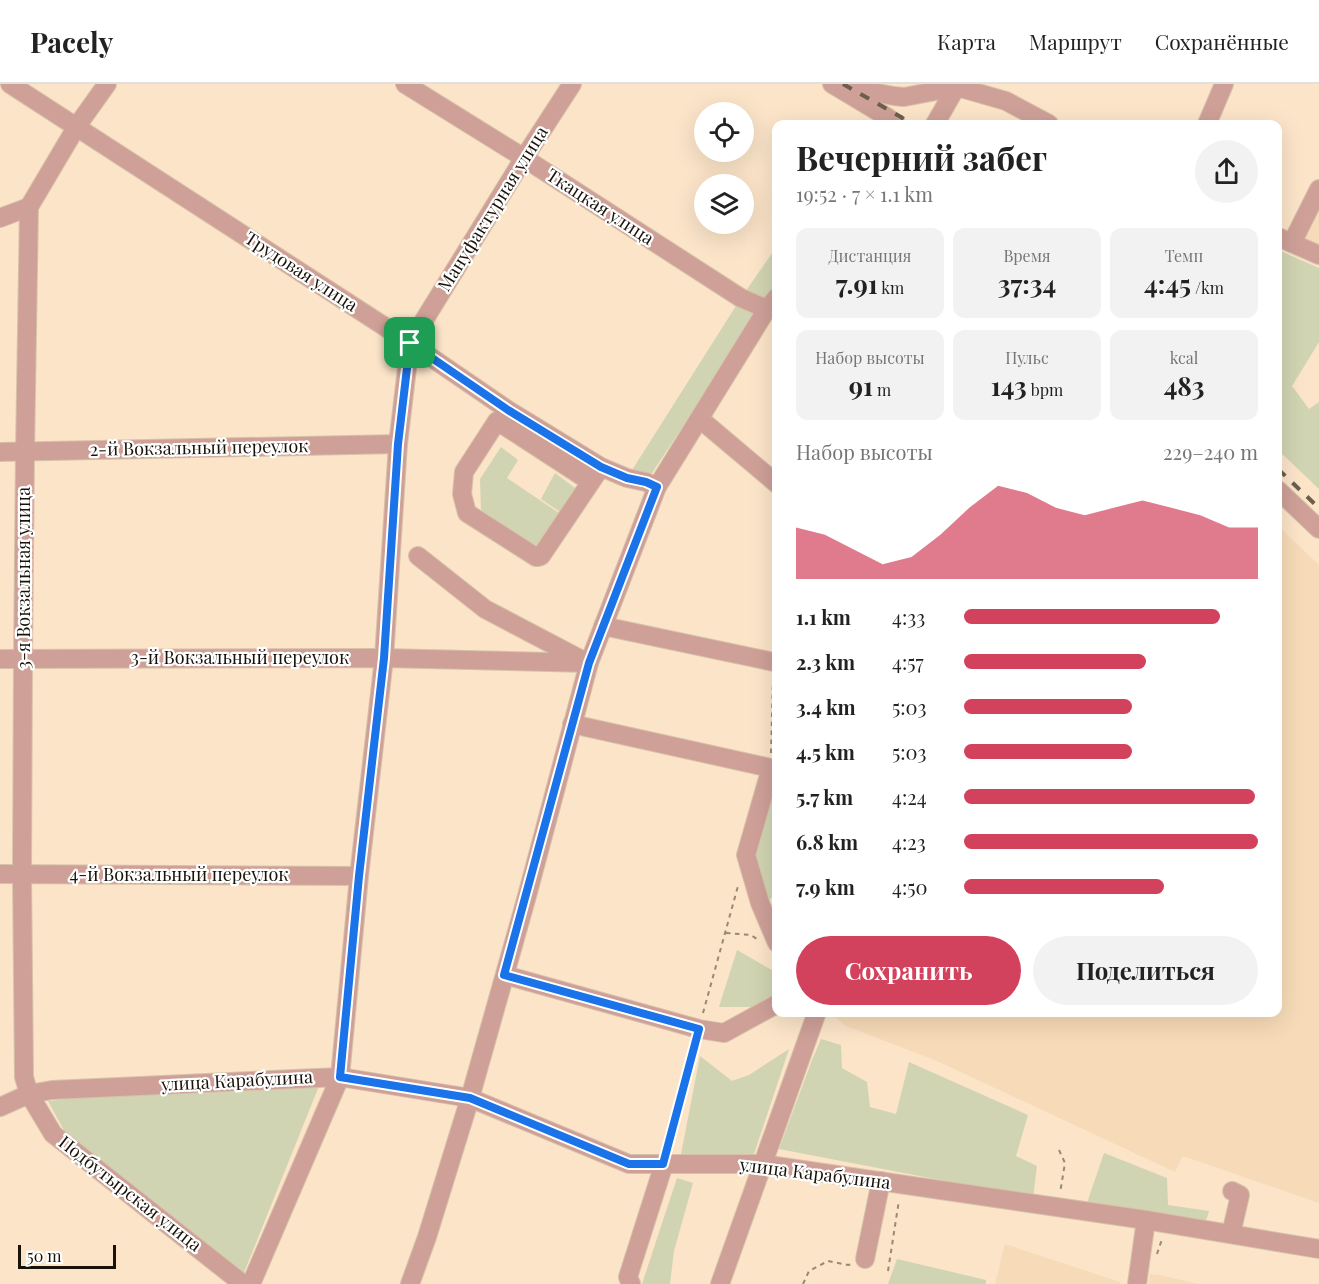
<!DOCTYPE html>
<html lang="ru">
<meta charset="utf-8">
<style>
:root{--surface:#fff;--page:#f2f2f2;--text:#222;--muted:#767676;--line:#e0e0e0;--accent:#d3425d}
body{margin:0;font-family:"Playfair Display",serif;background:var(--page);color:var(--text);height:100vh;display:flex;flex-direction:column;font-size:22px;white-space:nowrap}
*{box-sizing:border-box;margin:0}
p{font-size:20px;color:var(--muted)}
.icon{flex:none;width:33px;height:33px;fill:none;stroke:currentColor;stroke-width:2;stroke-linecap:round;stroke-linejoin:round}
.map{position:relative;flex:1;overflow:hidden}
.panel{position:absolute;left:772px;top:36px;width:510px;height:897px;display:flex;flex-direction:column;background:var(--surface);border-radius:12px;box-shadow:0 6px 24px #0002}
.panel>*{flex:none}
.buttons{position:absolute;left:694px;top:18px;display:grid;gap:12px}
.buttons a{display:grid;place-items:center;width:60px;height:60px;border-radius:50%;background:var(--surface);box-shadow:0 6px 24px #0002;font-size:30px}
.scale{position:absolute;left:18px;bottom:15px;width:98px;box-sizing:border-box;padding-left:6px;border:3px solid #191208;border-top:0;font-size:16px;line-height:21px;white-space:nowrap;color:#191208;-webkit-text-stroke:4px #fff;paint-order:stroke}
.pin{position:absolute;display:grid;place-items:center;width:51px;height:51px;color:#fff;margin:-26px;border-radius:12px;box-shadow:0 3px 9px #0006}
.round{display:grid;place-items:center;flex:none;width:63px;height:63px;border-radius:32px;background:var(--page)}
.head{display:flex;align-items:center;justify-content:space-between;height:102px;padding:0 24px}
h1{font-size:33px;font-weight:700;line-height:45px}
.stats{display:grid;grid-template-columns:repeat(3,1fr);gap:9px;height:102px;padding:6px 24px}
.stats div{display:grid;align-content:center;border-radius:12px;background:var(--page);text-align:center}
.stats b{font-size:26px;font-weight:700}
.stats small{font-size:16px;font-weight:400}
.stats p{font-size:16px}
.chart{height:168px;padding:12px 24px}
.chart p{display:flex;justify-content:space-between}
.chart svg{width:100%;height:108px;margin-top:6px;fill:var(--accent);opacity:.7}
.action{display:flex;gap:12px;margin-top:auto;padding:12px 24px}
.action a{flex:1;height:69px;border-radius:36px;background:var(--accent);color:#fff;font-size:24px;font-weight:700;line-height:69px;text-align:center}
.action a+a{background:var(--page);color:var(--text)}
ul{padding:0 24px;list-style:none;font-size:20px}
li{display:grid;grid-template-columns:96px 72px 1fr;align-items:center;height:45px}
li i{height:15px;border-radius:8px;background:var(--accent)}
header{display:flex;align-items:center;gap:36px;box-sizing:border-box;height:84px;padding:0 30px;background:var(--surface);border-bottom:2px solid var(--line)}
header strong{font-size:28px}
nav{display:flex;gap:33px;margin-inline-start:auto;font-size:21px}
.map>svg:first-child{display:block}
.built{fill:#f7dbb8}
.green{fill:#d1d4b2}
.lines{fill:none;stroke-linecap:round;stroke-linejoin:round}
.minor-casing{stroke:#d7c2a9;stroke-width:20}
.path{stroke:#998974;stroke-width:2;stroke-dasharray:4.5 4.5;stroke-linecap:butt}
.minor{stroke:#cea098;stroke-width:18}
.rail{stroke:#6b5e4d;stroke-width:4;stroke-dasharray:10 10;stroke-linecap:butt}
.route-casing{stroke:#fff;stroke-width:12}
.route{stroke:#1a73e8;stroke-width:8}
.labels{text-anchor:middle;stroke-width:4.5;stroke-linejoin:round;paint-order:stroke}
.street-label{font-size:18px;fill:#191208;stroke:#fff}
</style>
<header>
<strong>Pacely</strong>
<nav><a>Карта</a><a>Маршрут</a><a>Сохранённые</a></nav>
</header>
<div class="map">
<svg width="1319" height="1200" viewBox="0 0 1319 1200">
<rect width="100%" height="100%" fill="#fbe4c8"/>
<g class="built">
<path d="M1319,105V171L1292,159Z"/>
<path d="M1278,442L1319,481V1119L1183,1072L1175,1088L937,977L846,942L834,932L836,928H1278Z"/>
<path d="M1005,1160L1120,1198V1200H995Z"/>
<path d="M1150,1190L1160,1191L1198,1200H1148Z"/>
</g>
<g class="green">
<path d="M777,162V206L762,223L646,398L627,394L741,214Z"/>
<path d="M1278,166L1319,184V258L1292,302L1309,325L1319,318V405L1278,366Z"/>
<path d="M501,363L518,376L507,394L559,429L536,463L481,427L480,395Z"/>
<path d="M555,389L579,407L563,430L541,415Z"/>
<path d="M770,677H777V807L768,818L753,783Z"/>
<path d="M737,866L777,889V923H719Z"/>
<path d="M821,955L841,961L842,984L867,998L870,1023L896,1030L909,978L1028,1031L1016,1072L1037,1082L1033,1114L779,1065L812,976Z"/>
<path d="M789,965L754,1070H681L700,972L732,997L749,991Z"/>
<path d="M325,987L243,1191L66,1050L48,1017Z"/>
<path d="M1104,1069L1167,1094L1168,1121L1209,1127L1205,1140L1087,1119Z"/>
<path d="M677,1094L693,1099L674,1167L670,1200H642Z"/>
<path d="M897,1175L986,1196V1200H888Z"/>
</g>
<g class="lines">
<g class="minor-casing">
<g id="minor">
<path d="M10,0L410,259L508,326L601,383L627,394L646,398L657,403"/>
<path d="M107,0L77,42L29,123L25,369L23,575L22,790L24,993L29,1010L53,1050L243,1200"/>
<path d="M405,0L524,74L741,214L767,225"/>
<path d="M832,0L887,33L896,40"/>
<path d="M856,0L872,8L894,12L904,13L957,3L1006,17L1049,40"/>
<path d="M935,40L958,0"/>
<path d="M1207,40L1224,0"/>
<path d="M0,134L29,123"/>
<path d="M1278,153L1319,171"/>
<path d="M1292,159L1319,105"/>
<path d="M700,335L777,400"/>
<path d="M0,368L398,360"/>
<path d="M591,398L497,337L464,388L462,410L467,429L536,473H538L541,472L601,383"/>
<path d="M1278,406L1319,445"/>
<path d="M418,472L485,525L584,577"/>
<path d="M603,542L774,578"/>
<path d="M0,575L384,574L589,579"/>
<path d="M572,640L771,684L746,771L760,819L777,859"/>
<path d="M0,790L359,792"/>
<path d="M505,891L699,945L724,949L777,920"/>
<path d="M0,1023L29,1010L52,1006L340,993L470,1014L629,1080H762L1146,1136L1319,1165"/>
<path d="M1231,1150L1240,1111L1232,1107"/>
<path d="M865,1175L881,1097"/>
<path d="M251,1200L340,993L359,792L384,574L398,360L410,259L524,74L572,0"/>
<path d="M410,1200L427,1153L470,1014L527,812L589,579L657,403L767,225L777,213"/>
<path d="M631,1200L628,1193L664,1080"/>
<path d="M720,1200L817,928"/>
<path d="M1137,1200L1146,1136"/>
</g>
</g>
<g class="path">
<path d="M771,669L773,594"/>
<path d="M726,849L751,851L757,855"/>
<path d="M703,929L738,802"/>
<path d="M667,1066L695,961"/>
<path d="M1059,1066L1065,1079L1060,1109"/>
<path d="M1157,1170L1162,1155"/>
<path d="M888,1187L899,1116"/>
<path d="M803,1200L809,1187L828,1177L848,1181L852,1180"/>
</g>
<use href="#minor" class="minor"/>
<g class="rail">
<path d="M843,0L901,33L911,40"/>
<path d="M1278,385L1319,424"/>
</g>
</g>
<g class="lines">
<g class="route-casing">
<path id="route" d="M410,259L508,326L601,383L627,394L646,398L657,403L589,579L504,891L699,945L663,1080H629L470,1014L340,993L359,792L384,574L398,360Z"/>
</g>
<use href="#route" class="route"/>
</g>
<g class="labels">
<g class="street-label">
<text transform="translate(600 123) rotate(33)" y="6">Ткацкая улица</text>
<text transform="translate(493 125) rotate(-58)" y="6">Мануфактурная улица</text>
<text transform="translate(301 188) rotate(33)" y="6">Трудовая улица</text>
<text transform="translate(199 364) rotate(-1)" y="6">2-й Вокзальный переулок</text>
<text transform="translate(24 494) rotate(-90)" y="6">3-я Вокзальная улица</text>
<text x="240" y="580">3-й Вокзальный переулок</text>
<text x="179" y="797">4-й Вокзальный переулок</text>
<text transform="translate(237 997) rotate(-3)" y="6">улица Карабулина</text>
<text transform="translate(815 1090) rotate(7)" y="6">улица Карабулина</text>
<text transform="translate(130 1110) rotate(38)" y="6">Подбутырская улица</text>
</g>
</g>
</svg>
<div class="buttons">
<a><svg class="icon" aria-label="locate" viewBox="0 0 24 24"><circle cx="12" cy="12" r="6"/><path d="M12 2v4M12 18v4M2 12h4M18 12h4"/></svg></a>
<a><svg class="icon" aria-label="layers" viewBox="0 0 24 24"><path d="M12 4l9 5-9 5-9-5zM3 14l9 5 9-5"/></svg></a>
</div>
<div class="scale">50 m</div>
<div class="pin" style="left:410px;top:259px;background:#1e9e55"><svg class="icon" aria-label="arrive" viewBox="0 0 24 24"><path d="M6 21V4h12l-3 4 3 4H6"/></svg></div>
<section class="panel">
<div class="head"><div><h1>Вечерний забег</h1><p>19:52 · 7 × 1.1 km</p></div><a class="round"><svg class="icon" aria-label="share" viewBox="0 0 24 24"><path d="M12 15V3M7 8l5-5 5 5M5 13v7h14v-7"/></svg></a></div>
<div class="stats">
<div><p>Дистанция</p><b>7.91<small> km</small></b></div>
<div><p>Время</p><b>37:34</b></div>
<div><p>Темп</p><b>4:45<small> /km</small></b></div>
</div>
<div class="stats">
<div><p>Набор высоты</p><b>91<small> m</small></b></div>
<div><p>Пульс</p><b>143<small> bpm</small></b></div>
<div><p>kcal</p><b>483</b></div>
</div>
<div class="chart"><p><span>Набор высоты</span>229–240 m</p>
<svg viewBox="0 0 160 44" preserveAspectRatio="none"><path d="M0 44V23L10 26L20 32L30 38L40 35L50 26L60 15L70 6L80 9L90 15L100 18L110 15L120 12L130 15L140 18L150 23L160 23V44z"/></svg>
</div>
<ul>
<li><b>1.1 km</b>4:33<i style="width:87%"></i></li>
<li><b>2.3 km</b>4:57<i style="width:62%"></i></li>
<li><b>3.4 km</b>5:03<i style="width:57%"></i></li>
<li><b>4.5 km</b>5:03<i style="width:57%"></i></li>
<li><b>5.7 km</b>4:24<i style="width:99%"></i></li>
<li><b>6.8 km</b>4:23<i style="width:100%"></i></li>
<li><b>7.9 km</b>4:50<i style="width:68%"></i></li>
</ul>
<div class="action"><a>Сохранить</a><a>Поделиться</a></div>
</section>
</div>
